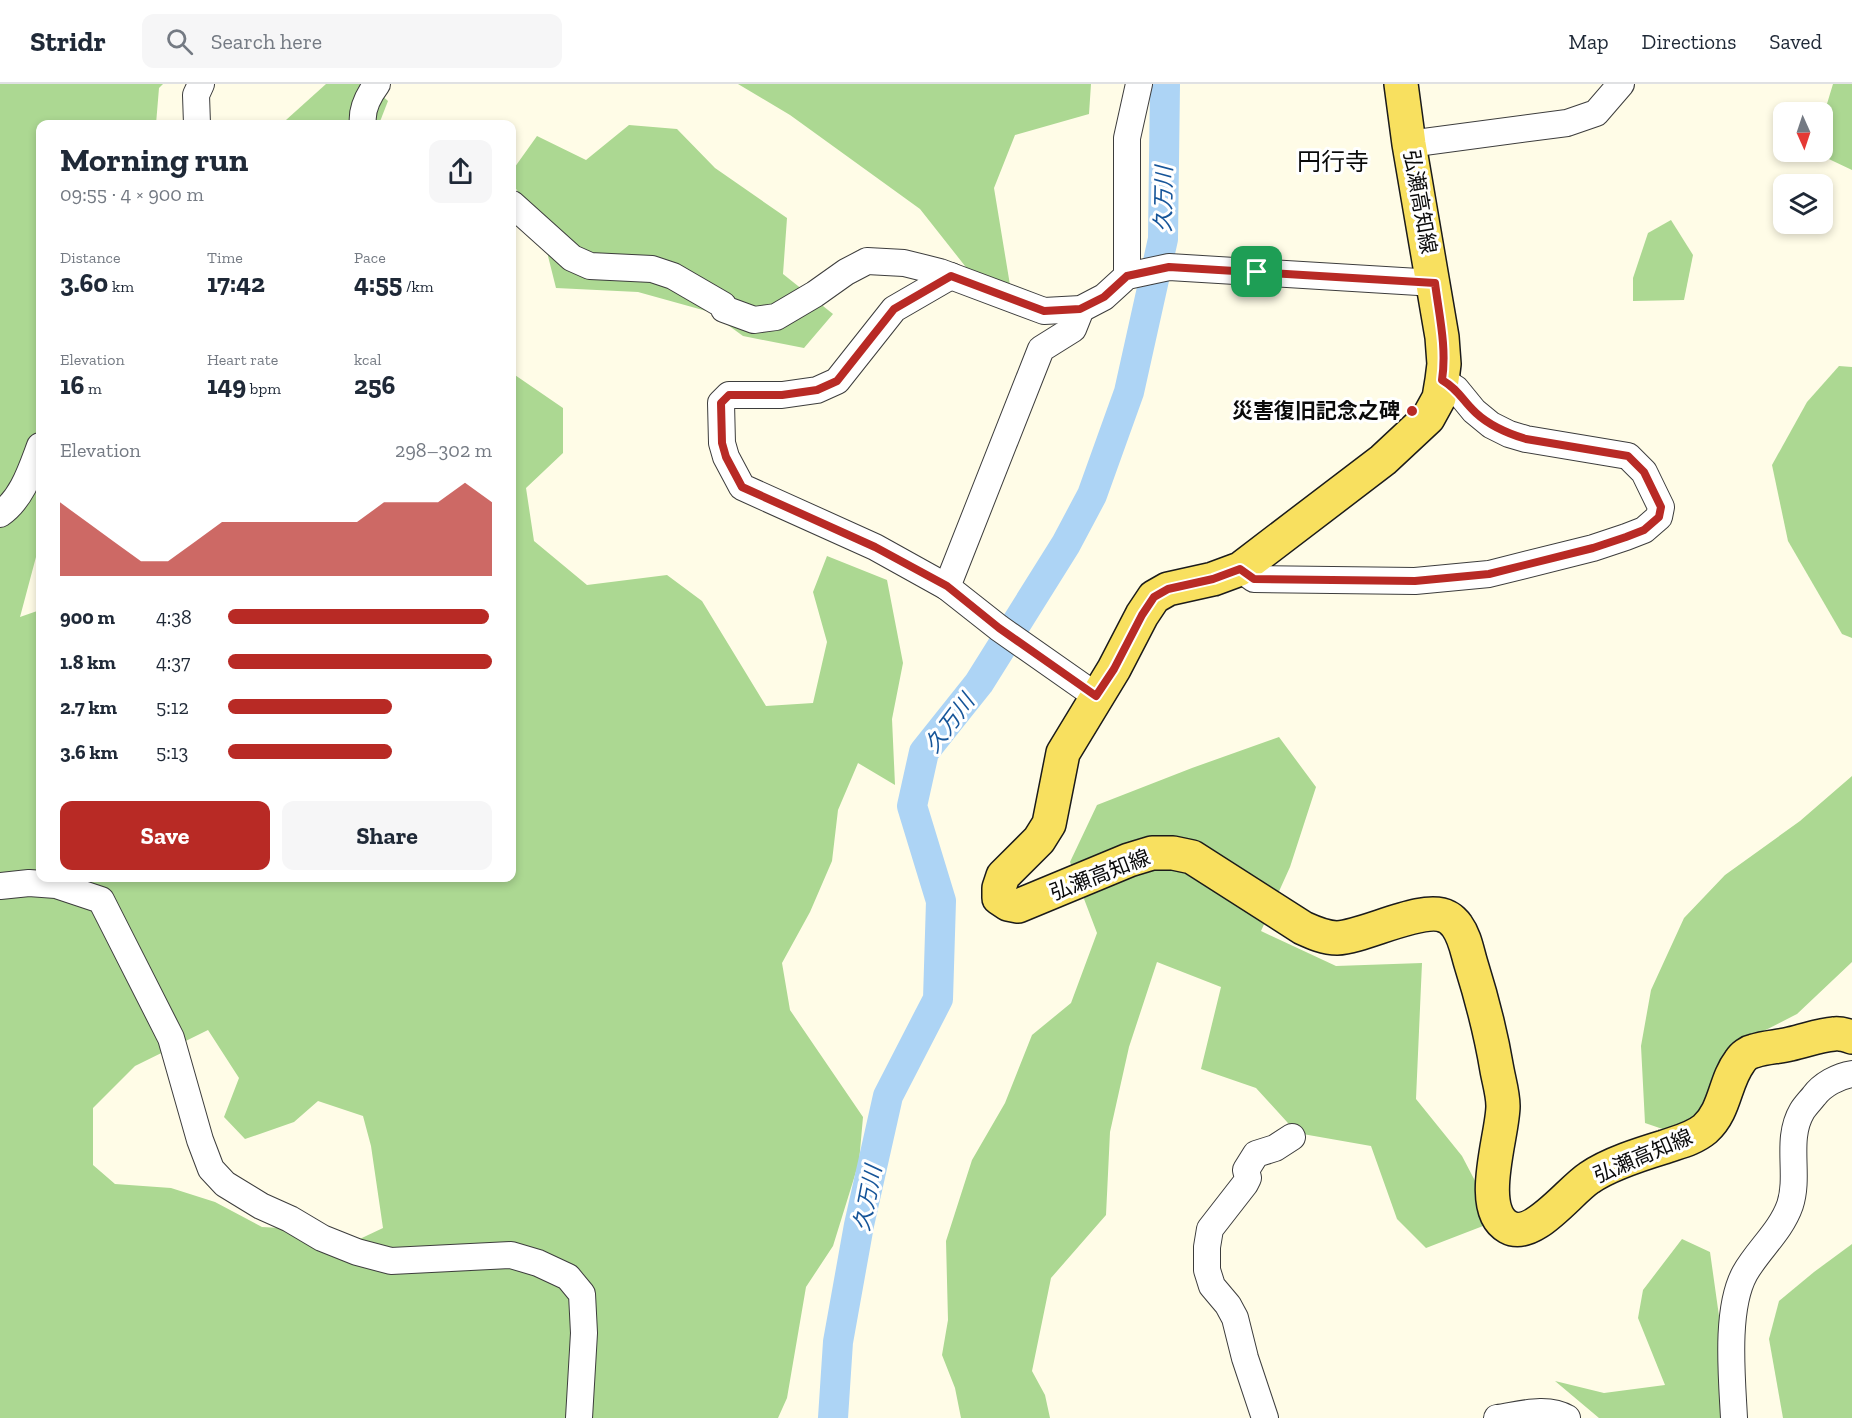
<!DOCTYPE html>
<meta charset="utf-8">
<style>
:root{--surface:#fff;--page:#f6f6f7;--text:#1f2937;--muted:#747a83;--line:#e0e1e3;--accent:#b82a25}
body{margin:0;font-family:"Zilla Slab","Noto Sans JP",serif;background:var(--page);color:var(--text);height:100vh;display:flex;flex-direction:column;font-size:22px;white-space:nowrap}
*{box-sizing:border-box;margin:0}
p{font-size:20px;color:var(--muted)}
.icon{flex:none;width:33px;height:33px;fill:none;stroke:currentColor;stroke-width:2;stroke-linecap:round;stroke-linejoin:round}
.map{position:relative;flex:1;overflow:hidden}
.side{position:absolute;left:36px;top:36px;width:480px;height:762px;display:flex;flex-direction:column;background:var(--surface);border-radius:12px;box-shadow:0 3px 9px #0003}
.side>*{flex:none}
.needle{width:39px;rotate:177deg}
.controls{position:absolute;left:1773px;top:18px;display:grid;gap:12px}
.controls a{display:grid;place-items:center;width:60px;height:60px;border-radius:12px;background:var(--surface);box-shadow:0 3px 9px #0003;font-size:30px}
.pin{position:absolute;display:grid;place-items:center;width:51px;height:51px;color:#fff;margin:-26px;border-radius:12px;box-shadow:0 3px 9px #0006}
.round{display:grid;place-items:center;flex:none;width:63px;height:63px;border-radius:12px;background:var(--page)}
.head{display:flex;align-items:center;justify-content:space-between;height:102px;padding:0 24px}
h1{font-size:33px;font-weight:700;line-height:45px}
.metrics{display:grid;grid-template-columns:repeat(3,1fr);gap:9px;height:102px;padding:6px 24px}
.metrics div{display:grid;align-content:center}
.metrics b{font-size:26px;font-weight:700}
.metrics small{font-size:16px;font-weight:400}
.metrics p{font-size:16px}
.chart{height:168px;padding:12px 24px}
.chart p{display:flex;justify-content:space-between}
.chart svg{width:100%;height:108px;margin-top:6px;fill:var(--accent);opacity:.7}
.action{display:flex;gap:12px;margin-top:auto;padding:12px 24px}
.action a{flex:1;height:69px;border-radius:12px;background:var(--accent);color:#fff;font-size:24px;font-weight:700;line-height:69px;text-align:center}
.action a+a{background:var(--page);color:var(--text)}
ul{padding:0 24px;list-style:none;font-size:20px}
li{display:grid;grid-template-columns:96px 72px 1fr;align-items:center;height:45px}
li i{height:15px;border-radius:8px;background:var(--accent)}
header{display:flex;align-items:center;gap:36px;box-sizing:border-box;height:84px;padding:0 30px;background:var(--surface);border-bottom:2px solid var(--line)}
header strong{font-size:28px}
nav{display:flex;gap:33px;margin-inline-start:auto;font-size:21px}
.search{width:420px;height:54px;background:var(--page);display:flex;align-items:center;gap:15px;box-sizing:border-box;padding:0 21px;border-radius:12px;color:var(--muted);font-size:22px}
.map>svg:first-child{display:block}
.forest{fill:#acd892;fill-rule:evenodd}
.lines{fill:none;stroke-linecap:round;stroke-linejoin:round}
.river{stroke:#add4f5;stroke-width:30}
.minor-casing{stroke:#3d3d3d;stroke-width:28}
.major-casing{stroke:#1b1b1b;stroke-width:36}
.minor{stroke:#fff;stroke-width:26}
.major{stroke:#f8e05f;stroke-width:33}
.route-casing{stroke:#fff;stroke-width:12}
.route{stroke:#b82a25;stroke-width:8}
.poi-dot{fill:#b82a25;stroke:#fff;stroke-width:2}
.labels{text-anchor:middle;stroke-width:6;stroke-linejoin:round;paint-order:stroke}
.street-label{font-size:21px;fill:#0a0a0a;stroke:#fff}
.poi-label{font-size:21px;font-weight:bold;fill:#0a0a0a;stroke:#fff;text-anchor:end}
.water-label{font-size:22px;font-style:italic;fill:#165599;stroke:#fff}
.quarter-label{font-size:24px;fill:#0a0a0a;stroke:#fff}
</style>
<header>
<strong>Stridr</strong>
<div class="search"><svg class="icon" aria-label="search" viewBox="0 0 24 24"><circle cx="10" cy="10" r="6"/><path d="M15 15l6 6"/></svg>Search here</div>
<nav><a>Map</a><a>Directions</a><a>Saved</a></nav>
</header>
<div class="map">
<svg width="1852" height="1334" viewBox="0 0 1852 1334">
<rect width="100%" height="100%" fill="#fffce7"/>
<g class="forest">
<path d="M0,0H163L159,4L156,40H40V458L20,533L40,526V794H512V289L563,324V369L526,404L534,457L587,501L667,491L702,517L766,622L813,619L827,558L813,508L827,472L887,496L903,579L892,635L895,701L858,679L838,726L832,777L810,828L782,879L790,926L863,1033L859,1078L833,1162L806,1203L787,1314L778,1334H0ZM208,946L239,994L224,1033L245,1055L294,1038L318,1017L363,1032L371,1062L383,1144L347,1161L299,1145L262,1143L215,1118L171,1104L115,1100L93,1081V1024L135,982Z"/>
<path d="M326,0H369L388,17L379,40H288L286,36Z"/>
<path d="M738,0H1091L1089,30L1015,51L994,104L1010,201H980L920,125L790,31Z"/>
<path d="M1833,0H1852V86L1814,68H1822L1823,33Z"/>
<path d="M629,41L677,45L715,84L787,134L783,190L833,230L804,264L743,252L710,228L638,208L556,204L540,140L512,99V87L537,52L586,76Z"/>
<path d="M1671,136L1693,171L1684,216L1633,217V194L1648,149Z"/>
<path d="M1839,282L1852,283V554L1842,550L1788,457L1772,381L1807,318Z"/>
<path d="M1279,653L1316,703L1290,783L1261,847L1336,882L1422,879L1416,1015L1462,1072L1496,1137L1426,1164L1397,1135L1371,1062L1297,1049L1256,1004L1201,985L1221,903L1157,878L1129,963L1110,1048L1106,1131L1051,1194L1032,1287L1045,1311L1050,1334H961L955,1304L942,1271L948,1236L946,1157L972,1076L1005,1019L1032,951L1071,919L1097,849L1070,778L1097,721L1192,684Z"/>
<path d="M1852,692V878L1797,930L1736,961L1715,1020L1683,1052L1645,1039L1641,962L1651,906L1684,834L1725,791L1800,737Z"/>
<path d="M1682,1155L1710,1168L1720,1239L1725,1322L1721,1334H1599L1555,1297L1604,1309L1665,1301L1638,1234L1643,1206Z"/>
<path d="M1852,1160V1334H1783L1769,1255L1779,1217L1814,1188Z"/>
</g>
<g class="lines">
<path class="river" d="M833,1334L838,1258L859,1141L888,1012L938,915L941,817L912,722L924,668L979,599L1066,460L1092,411L1129,308L1163,155L1165,0"/>
<g class="minor-casing">
<g id="minor">
<path d="M197,40L196,11L201,0"/>
<path d="M363,40C361,25 368,12 377,0"/>
<path d="M1409,60L1567,39L1596,29L1621,0"/>
<path d="M512,120L572,174L590,182L652,185L673,192L723,221L724,225L754,236L776,233L815,210L846,188L867,177L904,179L940,188L1044,227L1081,225L1104,213L1127,192L1169,183L1435,199"/>
<path d="M951,192L894,225L837,297L817,306L782,311H729L721,319L722,359L726,373L742,403L875,463L947,503L999,544L1096,612"/>
<path d="M1127,192V54L1139,0"/>
<path d="M0,430C22,415 31,386 40,362"/>
<path d="M1240,485L1254,495L1415,497L1489,490L1593,464L1626,453L1644,446L1659,433L1661,423L1644,388L1628,372L1526,355L1509,350L1491,341L1474,327L1456,305L1442,296"/>
<path d="M947,503L1041,265L1073,245L1081,225"/>
<path d="M0,802L29,799L56,801L101,816L171,954L200,1056L211,1085L225,1100L261,1122L290,1135L322,1154L357,1168L391,1177L511,1171L538,1179L568,1193L582,1210L584,1249L579,1334"/>
<path d="M1265,1334L1245,1274L1235,1234L1228,1221L1212,1202L1207,1186V1163L1210,1145L1245,1100L1248,1094L1246,1086L1256,1070L1275,1064L1292,1053"/>
<path d="M1497,1334C1519,1331 1547,1322 1567,1334"/>
<path d="M1734,1334C1732,1294 1725,1225 1745,1189C1758,1166 1781,1147 1790,1121C1800,1090 1785,1056 1802,1027C1805,1022 1810,1017 1814,1012C1822,1001 1838,992 1852,990"/>
</g>
</g>
<g class="major-casing">
<path id="major" d="M1401,0L1409,60L1442,253L1444,280L1442,296L1439,314L1428,334L1383,376L1240,485L1213,495L1168,505L1154,513L1142,531L1114,585L1063,669L1049,740L1039,756L1003,792L999,804V814L1008,820L1018,822L1129,776L1152,769H1173L1192,773L1303,844C1314,849 1325,854 1337,854C1365,853 1424,820 1447,833C1450,834 1455,839 1457,842C1465,853 1467,867 1471,880C1482,915 1491,950 1497,986C1499,997 1503,1010 1503,1022C1503,1051 1476,1125 1508,1143C1533,1157 1569,1107 1589,1094C1609,1080 1641,1070 1664,1063C1678,1058 1693,1055 1705,1045C1726,1026 1724,998 1740,977C1743,972 1749,968 1754,967C1766,963 1778,963 1790,960C1805,957 1819,951 1834,950C1840,949 1846,951 1852,953"/>
</g>
<use href="#minor" class="minor"/>
<use href="#major" class="major"/>
</g>
<g class="lines">
<g class="route-casing">
<path id="route" d="M1169,183L1435,199C1439,231 1447,264 1442,296C1459,306 1462,316 1476,329C1490,342 1506,349 1526,355L1628,372L1644,388L1661,423L1659,433L1644,446L1626,453L1593,464L1489,490L1415,497L1254,495L1240,485L1213,495L1168,505L1154,513L1142,531L1114,585L1096,612L999,544L947,502L875,463L742,403L726,373L722,359L721,319L729,311H782L817,306L837,297L894,225L951,192L1044,227L1080,225L1104,213L1127,192Z"/>
</g>
<use href="#route" class="route"/>
</g>
<circle class="poi-dot" cx="1412" cy="327" r="6"/>
<g class="labels">
<g class="street-label">
<text transform="translate(1420 118) rotate(80)" y="7">弘瀬高知線</text>
<text transform="translate(1100 791) rotate(-21)" y="7">弘瀬高知線</text>
<text transform="translate(1643 1072) rotate(-23)" y="7">弘瀬高知線</text>
</g>
<g class="poi-label">
<text x="1400" y="334">災害復旧記念之碑</text>
</g>
<g class="water-label">
<text transform="translate(1163 115) rotate(-89)" y="8">久万川</text>
<text transform="translate(949 639) rotate(-53)" y="8">久万川</text>
<text transform="translate(867 1114) rotate(-79)" y="8">久万川</text>
</g>
<g class="quarter-label">
<text x="1333" y="86">円行寺</text>
</g>
</g>
</svg>
<div class="controls">
<a><svg class="needle" viewBox="-14 -14 28 28"><path d="M0-13l5 13h-10z" fill="#e53935"/><path d="M0 13l5-13h-10z" fill="#747a83"/></svg></a>
<a><svg class="icon" aria-label="layers" viewBox="0 0 24 24"><path d="M12 4l9 5-9 5-9-5zM3 14l9 5 9-5"/></svg></a>
</div>
<div class="pin" style="left:1257px;top:188px;background:#1e9e55"><svg class="icon" aria-label="arrive" viewBox="0 0 24 24"><path d="M6 21V4h12l-3 4 3 4H6"/></svg></div>
<section class="side">
<div class="head"><div><h1>Morning run</h1><p>09:55 · 4 × 900 m</p></div><a class="round"><svg class="icon" aria-label="share" viewBox="0 0 24 24"><path d="M12 15V3M7 8l5-5 5 5M5 13v7h14v-7"/></svg></a></div>
<div class="metrics">
<div><p>Distance</p><b>3.60<small> km</small></b></div>
<div><p>Time</p><b>17:42</b></div>
<div><p>Pace</p><b>4:55<small> /km</small></b></div>
</div>
<div class="metrics">
<div><p>Elevation</p><b>16<small> m</small></b></div>
<div><p>Heart rate</p><b>149<small> bpm</small></b></div>
<div><p>kcal</p><b>256</b></div>
</div>
<div class="chart"><p><span>Elevation</span>298–302 m</p>
<svg viewBox="0 0 160 44" preserveAspectRatio="none"><path d="M0 44V14L10 22L20 30L30 38L40 38L50 30L60 22L70 22L80 22L90 22L100 22L110 22L120 14L130 14L140 14L150 6L160 14V44z"/></svg>
</div>
<ul>
<li><b>900 m</b>4:38<i style="width:99%"></i></li>
<li><b>1.8 km</b>4:37<i style="width:100%"></i></li>
<li><b>2.7 km</b>5:12<i style="width:62%"></i></li>
<li><b>3.6 km</b>5:13<i style="width:62%"></i></li>
</ul>
<div class="action"><a>Save</a><a>Share</a></div>
</section>
</div>
